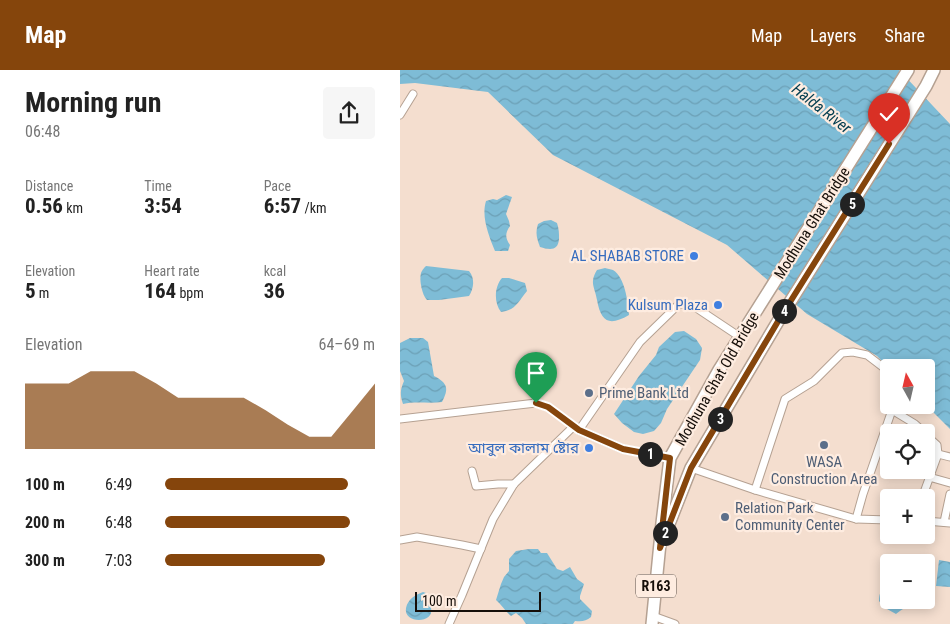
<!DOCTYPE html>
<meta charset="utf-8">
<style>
:root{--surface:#fff;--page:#f6f6f6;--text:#222;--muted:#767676;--accent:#85450c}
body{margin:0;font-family:"Roboto Condensed","Noto Sans Bengali",sans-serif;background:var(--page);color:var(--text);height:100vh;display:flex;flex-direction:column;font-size:19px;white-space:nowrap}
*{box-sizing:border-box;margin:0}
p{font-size:16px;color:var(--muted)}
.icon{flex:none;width:28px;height:28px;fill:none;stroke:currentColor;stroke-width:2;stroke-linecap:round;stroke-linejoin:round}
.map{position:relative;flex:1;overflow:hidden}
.panel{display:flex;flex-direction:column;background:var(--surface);width:400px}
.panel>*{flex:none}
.needle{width:32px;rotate:352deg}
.tools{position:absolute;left:480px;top:289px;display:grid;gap:10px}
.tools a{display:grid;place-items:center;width:55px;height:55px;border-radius:5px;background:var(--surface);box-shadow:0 2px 12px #0003;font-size:25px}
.scale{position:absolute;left:15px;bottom:12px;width:126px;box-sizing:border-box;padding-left:5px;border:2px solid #150e09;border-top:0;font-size:14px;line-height:18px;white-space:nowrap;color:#150e09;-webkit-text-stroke:4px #feece0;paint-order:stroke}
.pin{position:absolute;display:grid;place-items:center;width:42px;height:42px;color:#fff;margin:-51px -21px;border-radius:50% 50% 50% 0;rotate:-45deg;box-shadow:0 0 5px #0007}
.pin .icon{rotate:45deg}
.km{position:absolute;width:25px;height:25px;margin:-12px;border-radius:50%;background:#222;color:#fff;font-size:14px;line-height:25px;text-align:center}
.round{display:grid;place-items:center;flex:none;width:52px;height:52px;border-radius:5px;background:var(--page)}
.overview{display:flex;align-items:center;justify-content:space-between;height:85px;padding:0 25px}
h1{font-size:28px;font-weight:700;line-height:38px}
.stats{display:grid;grid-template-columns:repeat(3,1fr);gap:8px;height:85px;padding:5px 25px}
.stats div{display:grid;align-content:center}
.stats b{font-size:21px;font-weight:700}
.stats small{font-size:14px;font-weight:400}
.stats p{font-size:14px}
.chart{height:140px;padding:10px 25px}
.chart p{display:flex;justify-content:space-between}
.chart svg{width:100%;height:90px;margin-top:5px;fill:var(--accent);opacity:.7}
ul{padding:0 25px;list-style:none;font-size:16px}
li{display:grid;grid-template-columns:80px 60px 1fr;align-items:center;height:38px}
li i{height:12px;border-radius:6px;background:var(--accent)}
header{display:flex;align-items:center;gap:30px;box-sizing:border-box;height:70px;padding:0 25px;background:var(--accent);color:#fff}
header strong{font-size:24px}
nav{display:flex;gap:28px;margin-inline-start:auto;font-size:18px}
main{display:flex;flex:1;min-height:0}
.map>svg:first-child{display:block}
.water{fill:url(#water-waves)}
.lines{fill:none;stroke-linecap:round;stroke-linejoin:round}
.street-casing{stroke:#b5a192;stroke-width:9}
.primary-casing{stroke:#b5a192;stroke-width:14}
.street{stroke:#fff;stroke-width:7}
.primary{stroke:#fff;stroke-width:11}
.route-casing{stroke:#fff;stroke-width:10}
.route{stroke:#85450c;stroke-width:6}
.shop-dot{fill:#3f7fe0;stroke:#feece0;stroke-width:2}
.service-dot{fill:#5c6f8a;stroke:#feece0;stroke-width:2}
.labels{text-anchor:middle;stroke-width:4.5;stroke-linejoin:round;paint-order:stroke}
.shield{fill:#feece0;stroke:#5b514a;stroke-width:1}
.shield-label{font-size:14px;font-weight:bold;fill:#150e09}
.street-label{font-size:15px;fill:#150e09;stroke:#feece0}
.shop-label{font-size:15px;fill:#366cbe;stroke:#feece0;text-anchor:end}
.service-label{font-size:15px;fill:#4e5e75;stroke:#feece0;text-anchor:start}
.water-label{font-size:16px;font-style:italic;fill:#043e50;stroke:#feece0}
</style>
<header>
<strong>Map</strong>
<nav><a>Map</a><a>Layers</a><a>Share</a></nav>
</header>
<main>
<section class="panel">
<div class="overview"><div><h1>Morning run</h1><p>06:48</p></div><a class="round"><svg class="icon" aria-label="share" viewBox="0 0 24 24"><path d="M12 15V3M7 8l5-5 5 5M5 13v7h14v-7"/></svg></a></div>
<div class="stats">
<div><p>Distance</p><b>0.56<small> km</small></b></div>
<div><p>Time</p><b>3:54</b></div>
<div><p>Pace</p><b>6:57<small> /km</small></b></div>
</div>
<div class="stats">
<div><p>Elevation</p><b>5<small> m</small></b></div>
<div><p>Heart rate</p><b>164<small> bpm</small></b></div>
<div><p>kcal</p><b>36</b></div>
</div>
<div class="chart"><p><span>Elevation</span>64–69 m</p>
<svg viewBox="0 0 160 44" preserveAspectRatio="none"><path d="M0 44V12L10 12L20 12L30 6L40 6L50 6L60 12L70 19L80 19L90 19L100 19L110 25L120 32L130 38L140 38L150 25L160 12V44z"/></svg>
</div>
<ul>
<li><b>100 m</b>6:49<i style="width:87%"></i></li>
<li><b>200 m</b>6:48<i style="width:88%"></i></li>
<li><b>300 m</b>7:03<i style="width:76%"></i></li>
</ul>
</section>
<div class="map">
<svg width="550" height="554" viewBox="0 0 550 554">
<defs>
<pattern id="water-waves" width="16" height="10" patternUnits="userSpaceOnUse" patternTransform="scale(1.25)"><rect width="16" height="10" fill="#7ebcd6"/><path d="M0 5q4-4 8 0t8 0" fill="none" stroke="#6ca0b6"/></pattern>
</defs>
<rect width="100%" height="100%" fill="#f4decf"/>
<g class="water">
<path d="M0,0H499L550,54V359L526,335V298H489L477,286L407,244L327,175L153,85L88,22L15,13L0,14Z"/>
<path d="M106,125L112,127L106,144L109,151L110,156C105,163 105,168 110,175L108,181H95C89,166 81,147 86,131L93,129L97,130Z"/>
<path d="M151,150L157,153C159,159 159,163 159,169C158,181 150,180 140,177C137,169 135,163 138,154L144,151Z"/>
<path d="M26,196L69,201C75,208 74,218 69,226L39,230H27C22,225 19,210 21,203C22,200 24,198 26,196Z"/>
<path d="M205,198C207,199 211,199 213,200C225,207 228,232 229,245C210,256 201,253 197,230C195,217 189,213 197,200Z"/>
<path d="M102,208H109L125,213L127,221C118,232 116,240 101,242C94,233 94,217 102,208Z"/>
<path d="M284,261L296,269L302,278L300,290L267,339L261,353L254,361L243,364L234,362L222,353L214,344L239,306L256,285L259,277L275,262Z"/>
<path d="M10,268H23L28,272L34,306C48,313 49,319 42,332C29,334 16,331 3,334C0,325 0,320 4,311L0,301V273Z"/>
<path d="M129,479H138L141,483H147L157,499L163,501L170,497L177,509L184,514L180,526V529L192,541L191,547C186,551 182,552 175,551L173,554H126L122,548L116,543L111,546C105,541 102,535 96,530L101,514L104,507L109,501V489L116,481Z"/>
<path d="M539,490L550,492V517L536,516Z"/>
<path d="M489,515V530H514C509,536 502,539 496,544L487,539L479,531C479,523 481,519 489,515Z"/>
<path d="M23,522L26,523C29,527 30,533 31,538C35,554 3,554 6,538C8,529 15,525 23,522Z"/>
</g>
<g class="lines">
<g class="street-casing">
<g id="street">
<path d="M0,45L13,24"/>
<path d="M492,340L515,354L524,362"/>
<path d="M0,349L136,333L148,337L179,360L223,379L270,388"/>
<path d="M179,360L240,272L279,234L292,235L340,267"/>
<path d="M538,384L550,387"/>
<path d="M291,398L355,420L456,449L489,450"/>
<path d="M72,401L76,416L98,414H114"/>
<path d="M529,407L550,413"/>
<path d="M355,420L385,329L414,311L442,283L453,282L467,285L484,298L489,305"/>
<path d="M522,428L538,384L537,375L526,365"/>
<path d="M456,449L463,424L492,340L493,335"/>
<path d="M526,451L550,453"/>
<path d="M544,452L550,424"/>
<path d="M0,470L17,467L62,475L81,479"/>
<path d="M253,546L275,554"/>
<path d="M49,554L62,525L93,449L114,414L174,356"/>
</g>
</g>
<g class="primary-casing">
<g id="primary">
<path d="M265,464L291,398L380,248L526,16L534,0"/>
<path d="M252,554L262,453L270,388L319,300L508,0"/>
</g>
</g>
<use href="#street" class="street"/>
<use href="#primary" class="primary"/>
</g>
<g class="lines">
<g class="route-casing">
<path id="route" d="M136,333L148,337L179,360L223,379L270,388L260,478L291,398L380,248L489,74"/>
</g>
<use href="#route" class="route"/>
</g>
<g class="shop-dot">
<circle cx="294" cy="186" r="5"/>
<circle cx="318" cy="235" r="5"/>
<circle cx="189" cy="378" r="5"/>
</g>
<g class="service-dot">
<circle cx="189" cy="323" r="5"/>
<circle cx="424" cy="375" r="5"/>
<circle cx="325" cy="447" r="5"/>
</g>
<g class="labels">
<rect class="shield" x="236" y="504.5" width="40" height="23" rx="4"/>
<g class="shield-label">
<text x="256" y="521">R163</text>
</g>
<g class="street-label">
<text transform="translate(412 153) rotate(-58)" y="5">Modhuna Ghat Bridge</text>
<text transform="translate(317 309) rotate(-60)" y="5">Modhuna Ghat Old Bridge</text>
</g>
<g class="shop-label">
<text x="284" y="191">AL SHABAB STORE</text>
<text x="308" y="240">Kulsum Plaza</text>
<text x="179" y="383">আবুল কালাম ষ্টোর</text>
</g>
<g class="service-label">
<text x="199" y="328">Prime Bank Ltd</text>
<text x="424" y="397" text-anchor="middle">WASA<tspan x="424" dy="17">Construction Area</tspan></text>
<text x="335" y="443">Relation Park<tspan x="335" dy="17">Community Center</tspan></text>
</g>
<g class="water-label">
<text transform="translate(422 38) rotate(38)" y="6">Halda River</text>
</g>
</g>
</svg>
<div class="tools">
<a><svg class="needle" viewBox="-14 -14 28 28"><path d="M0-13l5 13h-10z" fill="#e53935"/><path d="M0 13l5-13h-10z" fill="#767676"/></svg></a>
<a><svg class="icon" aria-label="locate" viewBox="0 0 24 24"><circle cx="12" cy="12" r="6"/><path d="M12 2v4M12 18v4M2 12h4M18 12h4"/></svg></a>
<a>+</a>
<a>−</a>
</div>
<div class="scale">100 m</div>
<div class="pin" style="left:136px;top:333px;background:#1e9e55"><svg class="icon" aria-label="arrive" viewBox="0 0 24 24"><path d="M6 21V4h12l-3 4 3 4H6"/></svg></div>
<div class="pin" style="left:489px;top:74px;background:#d93025"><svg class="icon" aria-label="check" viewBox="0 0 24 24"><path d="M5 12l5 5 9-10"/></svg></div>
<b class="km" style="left:250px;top:384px">1</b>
<b class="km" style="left:265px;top:463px">2</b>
<b class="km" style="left:320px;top:349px">3</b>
<b class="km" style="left:384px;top:241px">4</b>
<b class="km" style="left:452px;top:134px">5</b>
</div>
</main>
